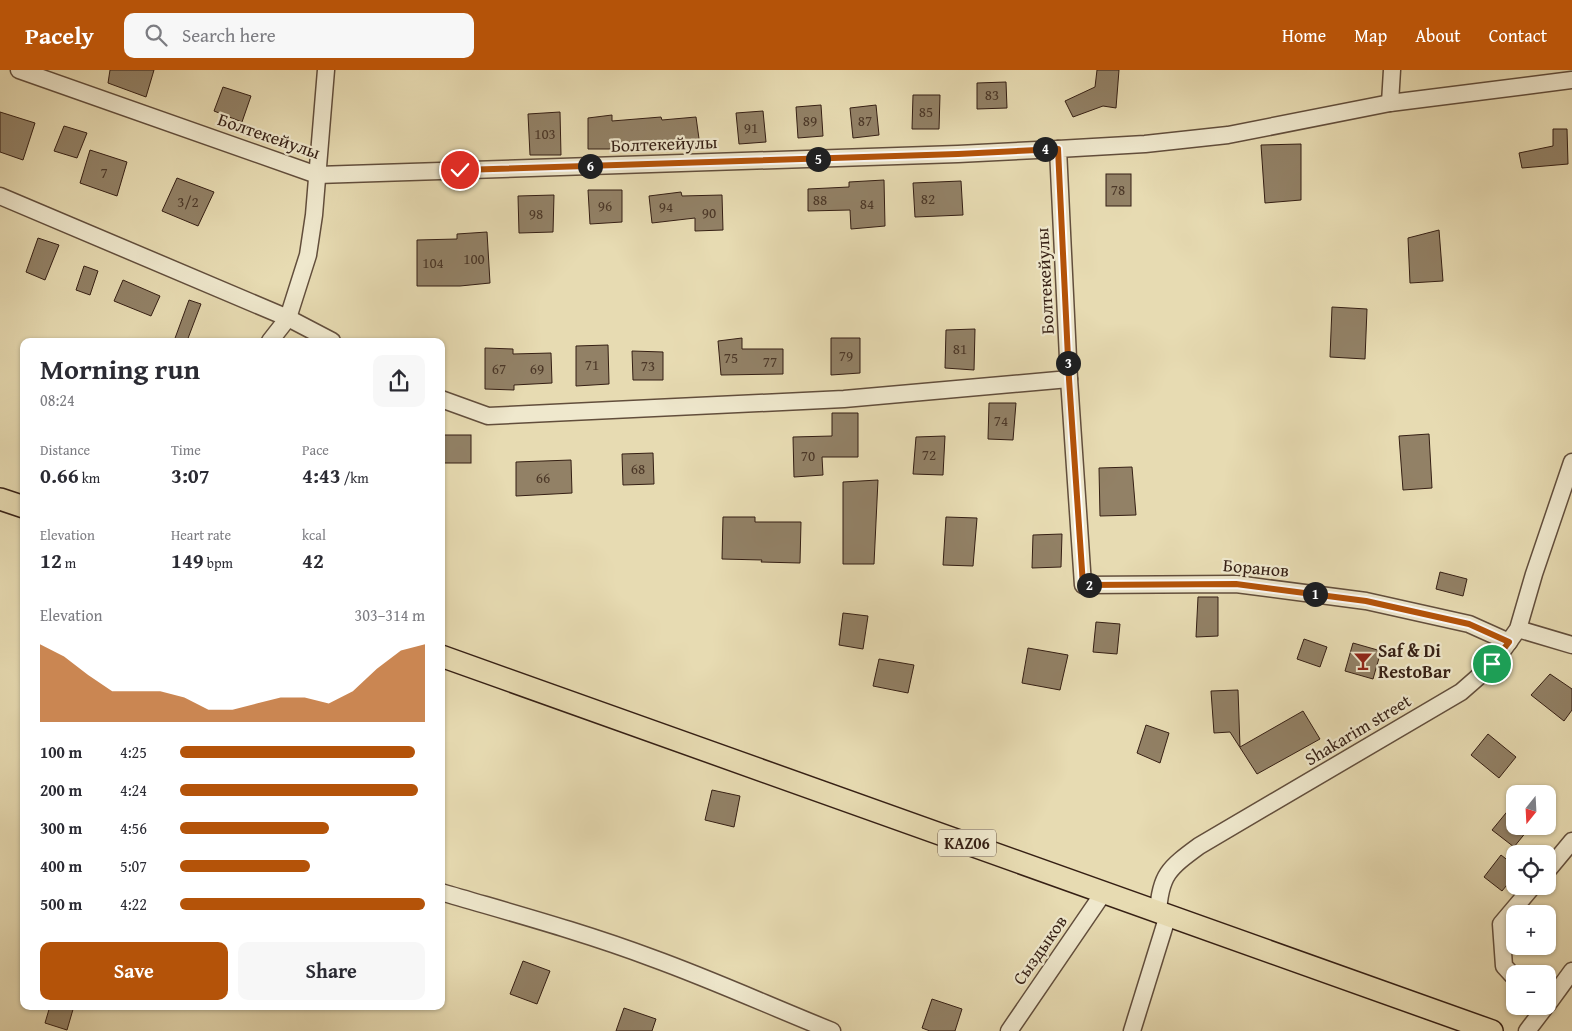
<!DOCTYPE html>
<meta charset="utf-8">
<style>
:root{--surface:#fff;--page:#f7f7f7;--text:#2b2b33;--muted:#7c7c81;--accent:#b45309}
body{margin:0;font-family:"Gentium Book Plus",serif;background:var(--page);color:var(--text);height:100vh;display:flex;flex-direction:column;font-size:19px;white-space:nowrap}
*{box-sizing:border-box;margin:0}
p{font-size:16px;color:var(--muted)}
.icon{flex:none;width:28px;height:28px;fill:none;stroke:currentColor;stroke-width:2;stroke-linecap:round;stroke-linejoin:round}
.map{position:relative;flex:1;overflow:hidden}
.panel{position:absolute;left:20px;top:268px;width:425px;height:672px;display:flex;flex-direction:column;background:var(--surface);border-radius:10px;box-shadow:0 1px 4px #0004}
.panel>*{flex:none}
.needle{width:32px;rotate:198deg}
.controls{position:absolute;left:1506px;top:715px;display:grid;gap:10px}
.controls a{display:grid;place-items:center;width:50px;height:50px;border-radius:10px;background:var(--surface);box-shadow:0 1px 4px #0004;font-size:25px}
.pin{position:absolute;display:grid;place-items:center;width:42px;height:42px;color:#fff;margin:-21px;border:2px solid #fff;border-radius:50%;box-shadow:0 1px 5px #0007}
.km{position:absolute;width:25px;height:25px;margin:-12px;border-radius:50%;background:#222;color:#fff;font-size:14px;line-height:25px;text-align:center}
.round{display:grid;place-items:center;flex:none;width:52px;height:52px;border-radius:10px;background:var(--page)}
.overview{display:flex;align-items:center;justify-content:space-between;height:85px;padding:0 20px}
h1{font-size:28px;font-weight:600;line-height:38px}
.stats{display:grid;grid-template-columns:repeat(3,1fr);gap:8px;height:85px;padding:5px 20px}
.stats div{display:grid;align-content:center}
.stats b{font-size:21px;font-weight:600}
.stats small{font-size:14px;font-weight:400}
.stats p{font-size:14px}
.chart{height:140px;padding:10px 20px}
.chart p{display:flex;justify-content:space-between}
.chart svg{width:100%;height:90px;margin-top:5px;fill:var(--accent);opacity:.7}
.action{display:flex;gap:10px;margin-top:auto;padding:10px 20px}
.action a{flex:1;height:58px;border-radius:10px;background:var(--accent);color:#fff;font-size:20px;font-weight:600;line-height:58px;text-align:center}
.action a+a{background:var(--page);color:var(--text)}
ul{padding:0 20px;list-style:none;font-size:16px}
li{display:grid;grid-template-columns:80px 60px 1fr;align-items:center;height:38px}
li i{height:12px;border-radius:6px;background:var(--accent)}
header{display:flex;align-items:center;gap:30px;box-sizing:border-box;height:70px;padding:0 25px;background:var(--accent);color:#fff}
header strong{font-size:24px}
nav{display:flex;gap:28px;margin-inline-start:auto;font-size:18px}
.search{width:350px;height:45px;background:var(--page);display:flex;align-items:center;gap:12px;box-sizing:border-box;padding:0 18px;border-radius:10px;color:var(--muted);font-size:19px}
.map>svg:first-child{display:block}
.building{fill:#928166;stroke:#351f14}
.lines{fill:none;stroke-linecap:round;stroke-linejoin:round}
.minor-casing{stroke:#624e3c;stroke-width:19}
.major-casing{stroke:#351f14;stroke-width:24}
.minor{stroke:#efe8cd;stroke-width:16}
.major{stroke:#e7dbb2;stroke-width:21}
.route-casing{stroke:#fff;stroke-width:10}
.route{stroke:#b45309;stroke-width:6}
.labels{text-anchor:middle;stroke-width:4.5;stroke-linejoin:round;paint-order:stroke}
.number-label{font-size:15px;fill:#4c3828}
.shield{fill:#efe8cd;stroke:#6d5b4c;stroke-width:1}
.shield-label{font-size:16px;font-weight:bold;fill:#351f14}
.street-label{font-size:18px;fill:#351f14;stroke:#efe8cd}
.poi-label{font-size:18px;font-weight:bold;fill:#351f14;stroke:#efe8cd;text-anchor:start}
</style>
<header>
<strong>Pacely</strong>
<div class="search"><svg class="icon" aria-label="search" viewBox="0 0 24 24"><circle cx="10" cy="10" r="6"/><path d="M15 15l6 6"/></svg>Search here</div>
<nav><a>Home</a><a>Map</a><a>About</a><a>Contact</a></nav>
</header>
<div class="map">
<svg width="1572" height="961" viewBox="0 0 1572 961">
<rect width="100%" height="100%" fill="#e7dbb2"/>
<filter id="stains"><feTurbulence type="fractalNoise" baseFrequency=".004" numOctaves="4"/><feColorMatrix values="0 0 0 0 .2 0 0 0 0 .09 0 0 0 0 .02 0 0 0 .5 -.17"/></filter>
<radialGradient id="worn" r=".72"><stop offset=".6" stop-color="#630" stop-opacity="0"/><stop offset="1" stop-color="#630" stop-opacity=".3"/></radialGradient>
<g class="building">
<path d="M110,0H154L146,27L108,13Z"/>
<path d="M1097,0H1119L1116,38L1103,36L1073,47L1065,31L1095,17Z"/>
<path d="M1006,12L1007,38L977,39V13Z"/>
<path d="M223,17L251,26L242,52L214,41Z"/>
<path d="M913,25H940L939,59H912Z"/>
<path d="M821,35L823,66L798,68L796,37Z"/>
<path d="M876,35L879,65L853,68L850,38Z"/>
<path d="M763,41L766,72L739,74L736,43Z"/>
<path d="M0,42L35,53L23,90L0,82Z"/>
<path d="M560,42L561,85H530L528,44Z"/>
<path d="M612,45V51L661,47L662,50L696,47L700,76L625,81V79H588V48Z"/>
<path d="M64,56L87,63L77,88L54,81Z"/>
<path d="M1553,59H1567L1568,94L1522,98L1519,83L1553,76Z"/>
<path d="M1301,74V130L1265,133L1261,75Z"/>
<path d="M90,80L127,92L117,126L80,113Z"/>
<rect x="1106" y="104" width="25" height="32"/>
<path d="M177,108L214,122L198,156L162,141Z"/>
<path d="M884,110L885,156L851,159L850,140L808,141V119L849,117V112Z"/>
<path d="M961,111L963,145L915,147L913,113Z"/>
<path d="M588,120H622V152L590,154Z"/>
<path d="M681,122L682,126L722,125L723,160L695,161V148L652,153L649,126Z"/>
<path d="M554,125L553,162L519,163L518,126Z"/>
<path d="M1439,160L1443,211L1410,213L1408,168Z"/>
<path d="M487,162L490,213L460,216H417V170L457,169V164Z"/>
<path d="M38,168L59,175L45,210L26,202Z"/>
<path d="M84,196L98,201L90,225L76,220Z"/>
<path d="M123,210L160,226L151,246L114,231Z"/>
<path d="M189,230L201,234L187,271H174Z"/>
<path d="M1332,237L1367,239L1365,289L1330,287Z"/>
<path d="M975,259L974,300L945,298L946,260Z"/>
<path d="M742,268V279H783V304L721,305L718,271Z"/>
<path d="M831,268H860V303L831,305Z"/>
<path d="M608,275L609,314L576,316V276Z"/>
<path d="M485,278L513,279V284L551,283L552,313L514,315V320L485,319Z"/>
<path d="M632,281L663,282V310H633Z"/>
<path d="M989,333H1016L1013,370L988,369Z"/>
<path d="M832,343H858V387H822L823,405L794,407L793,367L832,366Z"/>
<path d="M1429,364L1432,418L1403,420L1399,366Z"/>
<rect x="444" y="365" width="27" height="28"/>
<path d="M945,366L943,405L913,404L916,367Z"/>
<path d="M653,383L654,414L623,415L622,384Z"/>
<path d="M571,390L572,423L516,426V392Z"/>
<path d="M1132,397L1136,445L1100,446L1099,398Z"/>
<path d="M878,410L874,494H843V412Z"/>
<path d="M723,447H755V452H801L800,493L761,492L762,490L722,489Z"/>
<path d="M946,447L977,448L973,496L943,495Z"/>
<path d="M1062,464L1061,497L1032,498L1033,465Z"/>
<path d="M1440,502L1467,509L1463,526L1436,519Z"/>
<path d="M1198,527H1218V566L1196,567Z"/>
<path d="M843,543L868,546L863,579L839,575Z"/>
<path d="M1096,552L1120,554L1117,584L1093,582Z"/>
<path d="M1304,569L1327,577L1320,597L1297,589Z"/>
<path d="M1353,573L1381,581L1373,609L1345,601Z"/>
<path d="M1028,578L1068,585L1060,620L1022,613Z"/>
<path d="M879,589L914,595L908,623L873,616Z"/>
<path d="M1550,604L1572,619V640L1564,651L1531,625Z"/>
<path d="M1238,620L1240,677L1303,641L1320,669L1257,704L1230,662L1214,663L1211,621Z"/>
<path d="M1146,655L1169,663L1160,693L1137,683Z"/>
<path d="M1488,664L1516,687L1499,708L1471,685Z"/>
<path d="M712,720L740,726L734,757L705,750Z"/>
<path d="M1515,732V756H1531L1514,777L1492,760Z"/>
<path d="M1501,785L1515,796V805L1502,821L1484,807Z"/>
<path d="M523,891L550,901L537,934L510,924Z"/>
<path d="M932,929L962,939L955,961H930L922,958Z"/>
<path d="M50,936H74L67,960L45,953Z"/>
<path d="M624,938L656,949L652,961H616Z"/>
</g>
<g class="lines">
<g class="minor-casing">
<g id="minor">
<path d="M19,0L317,105L958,84L1058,79"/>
<path d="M1390,33L1392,0"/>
<path d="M0,126L288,248L332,271"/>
<path d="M270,271L288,248L308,185L314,145L326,0"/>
<path d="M1069,309L1083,515L1236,514L1366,531L1469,554L1509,572"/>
<path d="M441,329L488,346L844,329L1069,309L1058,79L1145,74L1228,65L1390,33L1572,10"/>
<path d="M1518,559L1572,575"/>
<path d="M1548,800L1572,771"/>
<path d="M441,822C512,843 583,862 652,888C713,910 772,937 832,961"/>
<path d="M1158,843C1160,805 1169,798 1199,776L1461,622L1493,594L1518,559L1534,504L1572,392"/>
<path d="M1515,908L1504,896L1501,854L1533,816"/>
<path d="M1548,934L1572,901"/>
<path d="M1009,961L1104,822"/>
<path d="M1132,961L1168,845"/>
<path d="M1527,961L1546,936"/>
</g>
</g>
<g class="major-casing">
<g id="major">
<path d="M0,429L24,437"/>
<path d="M441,586L1492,961"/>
</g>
</g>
<use href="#minor" class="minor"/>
<use href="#major" class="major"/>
</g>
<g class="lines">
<g class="route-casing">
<path id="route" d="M460,100L958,84L1058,79L1069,309L1083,515L1236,514L1366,531L1469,554L1509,572L1492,594"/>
</g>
<use href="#route" class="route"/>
</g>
<defs>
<g id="bar-bare" transform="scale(1.5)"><path d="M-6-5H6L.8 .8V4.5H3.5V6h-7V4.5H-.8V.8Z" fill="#8f2418" stroke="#efe8cd" stroke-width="2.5" paint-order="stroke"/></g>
</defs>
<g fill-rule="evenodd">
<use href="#bar-bare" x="1363" y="591"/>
</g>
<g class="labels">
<g class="number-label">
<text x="992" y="30">83</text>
<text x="926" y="47">85</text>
<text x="810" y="56">89</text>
<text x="865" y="56">87</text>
<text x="751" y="63">91</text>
<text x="545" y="69">103</text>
<text x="104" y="108">7</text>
<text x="1118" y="125">78</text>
<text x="928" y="134">82</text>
<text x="820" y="135">88</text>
<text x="188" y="137">3/2</text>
<text x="867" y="139">84</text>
<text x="605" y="141">96</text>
<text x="666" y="142">94</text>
<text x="709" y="148">90</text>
<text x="536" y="149">98</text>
<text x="474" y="194">100</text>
<text x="433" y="198">104</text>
<text x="960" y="284">81</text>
<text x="846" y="291">79</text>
<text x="731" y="293">75</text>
<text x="770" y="297">77</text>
<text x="592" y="300">71</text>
<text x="648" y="301">73</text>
<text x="499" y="304">67</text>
<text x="537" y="304">69</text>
<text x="1001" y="356">74</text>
<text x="929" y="390">72</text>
<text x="808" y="391">70</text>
<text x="638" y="404">68</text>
<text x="543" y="413">66</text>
</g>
<rect class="shield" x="938" y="759.5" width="58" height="27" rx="4"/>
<g class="shield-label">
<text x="967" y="779">KАZ06</text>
</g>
<g class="street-label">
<text transform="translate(269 66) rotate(19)" y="6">Болтекейулы</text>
<text transform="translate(664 74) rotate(-2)" y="6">Болтекейулы</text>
<text transform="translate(1045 211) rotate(-93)" y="6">Болтекейулы</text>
<text transform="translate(1256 498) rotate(5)" y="6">Боранов</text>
<text transform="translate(1358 660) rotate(-31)" y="6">Shakarim street</text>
<text transform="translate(1040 880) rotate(-55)" y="6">Сыздыков</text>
</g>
<g class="poi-label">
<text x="1378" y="587">Saf &amp; Di<tspan x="1378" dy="21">RestoBar</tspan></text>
</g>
</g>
<rect width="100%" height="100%" filter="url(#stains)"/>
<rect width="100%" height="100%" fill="url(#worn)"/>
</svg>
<div class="controls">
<a><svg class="needle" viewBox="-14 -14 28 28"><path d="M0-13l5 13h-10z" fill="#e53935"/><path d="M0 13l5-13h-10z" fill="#7c7c81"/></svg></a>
<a><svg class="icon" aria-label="locate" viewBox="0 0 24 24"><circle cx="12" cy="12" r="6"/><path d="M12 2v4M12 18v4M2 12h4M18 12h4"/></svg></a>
<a>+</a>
<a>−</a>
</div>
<div class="pin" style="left:1492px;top:594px;background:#1e9e55"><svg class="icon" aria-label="arrive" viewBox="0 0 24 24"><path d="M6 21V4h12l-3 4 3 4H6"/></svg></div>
<div class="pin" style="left:460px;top:100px;background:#d93025"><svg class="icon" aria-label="check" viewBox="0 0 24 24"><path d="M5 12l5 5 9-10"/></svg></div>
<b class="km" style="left:1315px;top:524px">1</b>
<b class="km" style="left:1089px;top:515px">2</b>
<b class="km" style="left:1068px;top:293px">3</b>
<b class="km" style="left:1045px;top:79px">4</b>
<b class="km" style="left:818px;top:89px">5</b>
<b class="km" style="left:590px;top:96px">6</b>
<section class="panel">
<div class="overview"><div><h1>Morning run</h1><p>08:24</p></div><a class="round"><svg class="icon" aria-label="share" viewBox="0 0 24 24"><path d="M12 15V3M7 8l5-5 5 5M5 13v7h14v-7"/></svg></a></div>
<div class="stats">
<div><p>Distance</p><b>0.66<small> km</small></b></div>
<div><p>Time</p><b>3:07</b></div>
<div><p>Pace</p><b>4:43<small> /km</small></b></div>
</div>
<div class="stats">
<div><p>Elevation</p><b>12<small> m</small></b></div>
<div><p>Heart rate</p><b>149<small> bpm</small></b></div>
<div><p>kcal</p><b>42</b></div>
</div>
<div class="chart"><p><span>Elevation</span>303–314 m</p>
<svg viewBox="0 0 160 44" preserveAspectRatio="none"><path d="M0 44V6L10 12L20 21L30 29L40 29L50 29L60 32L70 38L80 38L90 35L100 32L110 32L120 35L130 29L140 18L150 9L160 6V44z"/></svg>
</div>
<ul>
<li><b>100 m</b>4:25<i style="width:96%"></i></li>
<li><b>200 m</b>4:24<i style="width:97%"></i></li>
<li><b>300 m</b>4:56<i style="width:61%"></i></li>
<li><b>400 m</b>5:07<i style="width:53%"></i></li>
<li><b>500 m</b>4:22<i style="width:100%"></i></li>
</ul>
<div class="action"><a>Save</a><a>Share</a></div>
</section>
</div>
